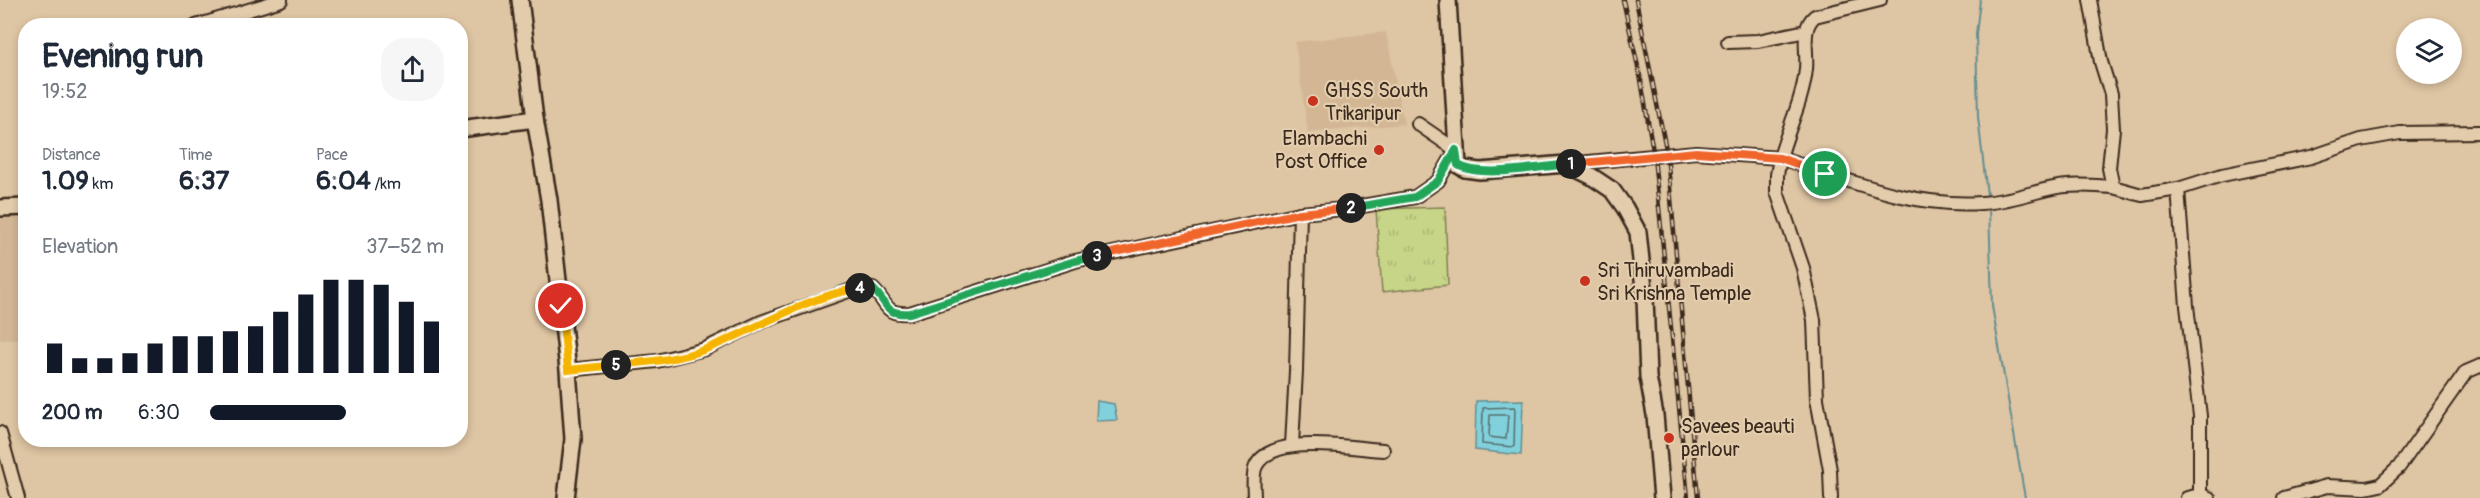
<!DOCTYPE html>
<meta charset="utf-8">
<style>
:root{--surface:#fff;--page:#f6f6f7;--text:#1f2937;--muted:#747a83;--accent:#111827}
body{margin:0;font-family:Pangolin,sans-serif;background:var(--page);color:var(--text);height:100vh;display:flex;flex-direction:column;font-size:22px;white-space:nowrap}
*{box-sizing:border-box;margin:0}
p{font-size:20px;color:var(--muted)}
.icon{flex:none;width:33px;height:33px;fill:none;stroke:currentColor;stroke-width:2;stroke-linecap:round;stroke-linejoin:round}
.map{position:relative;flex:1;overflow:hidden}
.details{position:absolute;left:18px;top:18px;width:450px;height:429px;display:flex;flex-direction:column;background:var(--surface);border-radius:24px;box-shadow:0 3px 9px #0003}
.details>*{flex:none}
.controls{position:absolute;left:2396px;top:18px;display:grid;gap:12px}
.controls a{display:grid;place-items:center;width:66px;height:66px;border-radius:50%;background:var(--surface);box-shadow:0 3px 9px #0003;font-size:30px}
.pin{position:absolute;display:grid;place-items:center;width:51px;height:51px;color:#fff;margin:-26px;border:3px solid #fff;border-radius:50%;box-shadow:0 2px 6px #0007}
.km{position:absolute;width:30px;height:30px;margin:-15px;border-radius:50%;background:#222;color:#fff;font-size:16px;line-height:30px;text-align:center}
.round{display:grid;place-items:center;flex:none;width:63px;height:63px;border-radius:24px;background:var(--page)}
.overview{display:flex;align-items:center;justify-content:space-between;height:102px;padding:0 24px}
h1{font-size:33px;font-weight:700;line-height:45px}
.figures{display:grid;grid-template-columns:repeat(3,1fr);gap:9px;height:102px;padding:6px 24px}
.figures div{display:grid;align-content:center}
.figures b{font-size:26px;font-weight:700}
.figures small{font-size:16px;font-weight:400}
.figures p{font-size:16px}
.chart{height:168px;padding:12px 24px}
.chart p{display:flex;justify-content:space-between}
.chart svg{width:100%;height:108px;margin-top:6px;stroke:var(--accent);stroke-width:6}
ul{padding:0 24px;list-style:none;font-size:20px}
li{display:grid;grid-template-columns:96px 72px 1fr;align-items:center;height:45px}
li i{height:15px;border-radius:8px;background:var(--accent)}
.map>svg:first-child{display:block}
.built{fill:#d3b794}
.park{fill:url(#park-tufts);stroke:#818053;stroke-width:1.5}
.water{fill:#81d1dd;stroke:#658e91;stroke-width:1.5}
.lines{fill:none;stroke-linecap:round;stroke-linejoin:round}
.shore{stroke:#576d6a;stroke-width:1.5}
.stream{stroke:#658e91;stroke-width:2}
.minor-casing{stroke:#3b2a1e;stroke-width:16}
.major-casing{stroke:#3b2a1e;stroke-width:20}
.minor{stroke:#e2ccac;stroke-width:12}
.major{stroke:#e2ccac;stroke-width:15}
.rail-casing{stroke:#3b2a1e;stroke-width:4.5}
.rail{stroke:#e2ccac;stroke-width:2;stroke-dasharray:7;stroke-linecap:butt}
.split-1-casing{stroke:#fff;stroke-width:12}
.split-2-casing{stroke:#fff;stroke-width:12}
.split-3-casing{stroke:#fff;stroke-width:12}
.split-4-casing{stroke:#fff;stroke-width:12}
.split-5-casing{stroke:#fff;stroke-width:12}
.split-6-casing{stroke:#fff;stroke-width:12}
.split-1{stroke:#f0652b;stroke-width:8}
.split-2{stroke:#22a559;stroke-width:8}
.split-3{stroke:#f0652b;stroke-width:8}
.split-4{stroke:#22a559;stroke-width:8}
.split-5{stroke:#f5b400;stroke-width:8}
.split-6{stroke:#f5b400;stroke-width:8}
.poi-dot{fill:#c8321e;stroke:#e2ccac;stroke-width:2}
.labels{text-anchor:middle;stroke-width:4.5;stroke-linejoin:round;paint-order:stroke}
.poi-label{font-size:20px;fill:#3b2a1e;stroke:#e2ccac;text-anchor:start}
</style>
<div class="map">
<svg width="2480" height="498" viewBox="0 0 2480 498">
<defs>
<pattern id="park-tufts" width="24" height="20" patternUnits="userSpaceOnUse" patternTransform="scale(1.5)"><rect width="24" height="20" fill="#c7d588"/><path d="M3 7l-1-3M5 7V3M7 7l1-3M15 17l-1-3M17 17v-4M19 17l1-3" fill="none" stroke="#acb775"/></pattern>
</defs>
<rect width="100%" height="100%" fill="#dec5a3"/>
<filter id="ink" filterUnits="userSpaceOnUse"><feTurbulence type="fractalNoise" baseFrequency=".0167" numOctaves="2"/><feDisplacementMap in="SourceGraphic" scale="12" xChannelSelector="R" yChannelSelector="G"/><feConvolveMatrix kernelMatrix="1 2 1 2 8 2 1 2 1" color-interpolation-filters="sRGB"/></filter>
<g filter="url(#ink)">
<g class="built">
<path d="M1386,32L1404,124L1308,133L1295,42Z"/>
<path d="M25,213V338L0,340V214Z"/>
</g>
<path class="park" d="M1445,207L1448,285L1382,292L1376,209Z"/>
<g class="water">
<path d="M1523,400L1521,455L1475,450L1476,401Z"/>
<path d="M1097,401L1114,404L1117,420L1096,421Z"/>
</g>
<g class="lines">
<g class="shore">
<path d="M1515,407L1514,447L1482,444L1483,408Z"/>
<path d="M1490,415H1508L1506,439L1489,437Z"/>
</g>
<g class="stream">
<path d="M1980,0L1976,34L1978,117L1987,195"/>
<path d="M1989,207L1992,306L2025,498"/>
</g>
<g class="minor-casing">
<g id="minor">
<path d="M2090,0L2101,62L2111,94L2113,129L2109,168L2113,187L2142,195L2178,189L2222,175L2311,157L2361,140L2400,133L2480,132"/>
<path d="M196,26L281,0"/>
<path d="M1728,42L1758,41L1806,31"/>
<path d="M1567,164L1696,152L1780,158C1788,128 1803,100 1806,69C1808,52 1800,28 1815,16L1880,0"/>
<path d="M2178,189L2187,306L2200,416V495"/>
<path d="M568,370L657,361L705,349L761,322L857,288L873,289C889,304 883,315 910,313L1075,261L1300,213L1344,209L1415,197L1438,181L1456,150L1418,124"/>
<path d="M0,433L18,498"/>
<path d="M1292,445L1296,371L1300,213"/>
<path d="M1254,498C1254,489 1252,474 1256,466C1273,433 1351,448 1383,450"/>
<path d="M1831,498L1830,470L1817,399L1814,320L1803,268L1777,192V175L1780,158C1846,179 1911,208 1981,203C2006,202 2029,193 2053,188C2073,184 2093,186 2113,187"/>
<path d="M2187,498L2200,495L2209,498"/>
<path d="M2284,498L2327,486L2366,488L2380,485L2399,467L2466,372L2480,366"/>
</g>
</g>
<g class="major-casing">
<g id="major">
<path d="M520,0L535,119L549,200L568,370L573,439L566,498"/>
<path d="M1448,0L1458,165L1465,169L1480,171L1566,164L1591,176L1612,190L1625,208L1638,232L1645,298L1648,377L1655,415L1662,498"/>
<path d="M460,129L535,119"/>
<path d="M0,208L26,207"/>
</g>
</g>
<use href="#minor" class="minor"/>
<use href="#major" class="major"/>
<g class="rail-casing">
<g id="rail">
<path d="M1623,0L1641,80L1654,157L1688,498"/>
<path d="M1636,0L1667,154L1698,498"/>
</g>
</g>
<use href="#rail" class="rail"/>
</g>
</g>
<g class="lines" filter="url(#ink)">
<g class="split-1-casing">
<path id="split-1" d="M1571,164L1696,152L1780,158L1825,174"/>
</g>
<g class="split-2-casing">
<path id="split-2" d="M1351,208L1415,197L1438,181L1456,150L1458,165C1482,179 1542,166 1571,164"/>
</g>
<g class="split-3-casing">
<path id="split-3" d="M1097,256L1300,213L1351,208"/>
</g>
<g class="split-4-casing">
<path id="split-4" d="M860,288L873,289C889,304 883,315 910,313L1075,261L1097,256"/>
</g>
<g class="split-5-casing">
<path id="split-5" d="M616,365C646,362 678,360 706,349C755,330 807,296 860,288"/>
</g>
<g class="split-6-casing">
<path id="split-6" d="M561,306L568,370L616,365"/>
</g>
<use href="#split-1" class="split-1"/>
<use href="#split-2" class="split-2"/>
<use href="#split-3" class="split-3"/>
<use href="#split-4" class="split-4"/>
<use href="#split-5" class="split-5"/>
<use href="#split-6" class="split-6"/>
</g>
<g class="poi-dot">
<circle cx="1313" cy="101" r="6"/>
<circle cx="1379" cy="150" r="6"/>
<circle cx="1585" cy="281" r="6"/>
<circle cx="1669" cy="438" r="6"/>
</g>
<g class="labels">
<g class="poi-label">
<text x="1325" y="97">GHSS South<tspan x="1325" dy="23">Trikaripur</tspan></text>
<text x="1367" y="145" text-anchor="end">Elambachi<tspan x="1367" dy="23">Post Office</tspan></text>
<text x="1597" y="277">Sri Thiruvambadi<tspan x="1597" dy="23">Sri Krishna Temple</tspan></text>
<text x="1681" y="433">Savees beauti<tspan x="1681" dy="23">parlour</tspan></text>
</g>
</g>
</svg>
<div class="controls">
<a><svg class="icon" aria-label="layers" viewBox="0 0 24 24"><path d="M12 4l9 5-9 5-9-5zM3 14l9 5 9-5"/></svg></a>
</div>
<div class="pin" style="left:1825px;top:174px;background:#1e9e55"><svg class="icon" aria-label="arrive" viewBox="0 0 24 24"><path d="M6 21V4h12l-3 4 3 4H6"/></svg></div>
<div class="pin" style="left:561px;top:306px;background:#d93025"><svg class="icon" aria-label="check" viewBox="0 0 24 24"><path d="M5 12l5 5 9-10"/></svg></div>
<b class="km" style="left:1571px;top:164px">1</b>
<b class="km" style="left:1351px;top:208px">2</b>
<b class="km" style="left:1097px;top:256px">3</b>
<b class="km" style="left:860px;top:288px">4</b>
<b class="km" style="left:616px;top:365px">5</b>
<section class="details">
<div class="overview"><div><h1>Evening run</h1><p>19:52</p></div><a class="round"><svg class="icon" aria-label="share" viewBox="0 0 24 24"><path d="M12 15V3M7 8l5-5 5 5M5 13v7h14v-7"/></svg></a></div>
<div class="figures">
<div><p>Distance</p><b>1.09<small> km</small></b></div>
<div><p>Time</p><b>6:37</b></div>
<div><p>Pace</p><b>6:04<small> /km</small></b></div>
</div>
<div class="chart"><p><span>Elevation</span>37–52 m</p>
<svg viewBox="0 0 160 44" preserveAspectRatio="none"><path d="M5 44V32M15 44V38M25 44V38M35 44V36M45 44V32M55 44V29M65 44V29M75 44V27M85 44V25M95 44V19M105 44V12M115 44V6M125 44V6M135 44V8M145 44V15M155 44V23"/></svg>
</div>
<ul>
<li><b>200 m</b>6:30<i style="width:58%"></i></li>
</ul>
</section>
</div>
